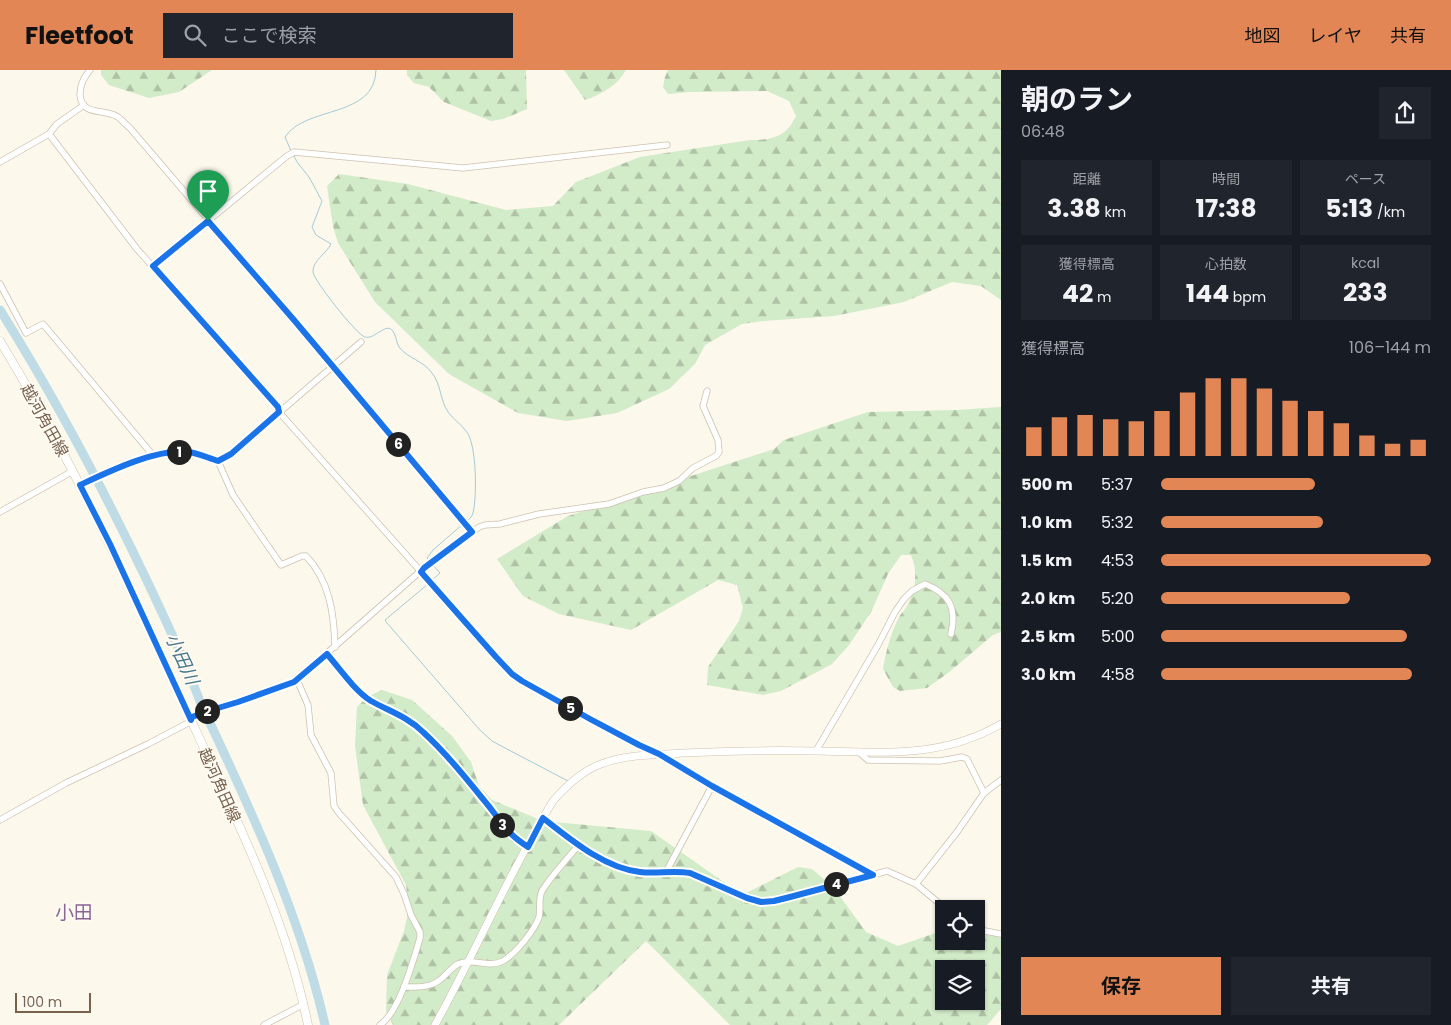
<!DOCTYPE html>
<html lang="ja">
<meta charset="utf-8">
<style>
:root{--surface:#171b24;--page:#20242c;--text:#f1f3f6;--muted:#9ea1a6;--accent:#e28655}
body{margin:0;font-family:Poppins,"Noto Sans JP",sans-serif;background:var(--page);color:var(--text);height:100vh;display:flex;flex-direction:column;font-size:19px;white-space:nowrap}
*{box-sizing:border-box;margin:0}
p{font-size:16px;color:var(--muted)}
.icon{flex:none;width:28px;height:28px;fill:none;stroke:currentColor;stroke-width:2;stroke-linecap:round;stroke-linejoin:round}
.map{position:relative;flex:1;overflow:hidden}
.sheet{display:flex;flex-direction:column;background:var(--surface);width:450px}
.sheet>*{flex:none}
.controls{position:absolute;left:935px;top:830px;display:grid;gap:10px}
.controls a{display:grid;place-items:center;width:50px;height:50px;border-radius:0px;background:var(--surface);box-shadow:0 1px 4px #0004;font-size:25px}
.scale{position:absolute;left:15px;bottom:12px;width:76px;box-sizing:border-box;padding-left:5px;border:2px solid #78624e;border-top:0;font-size:14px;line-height:18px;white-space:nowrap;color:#78624e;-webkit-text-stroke:4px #fffbf2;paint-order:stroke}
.pin{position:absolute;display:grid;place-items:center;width:42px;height:42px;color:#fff;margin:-51px -21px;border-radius:50% 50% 50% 0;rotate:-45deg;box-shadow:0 0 5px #0007}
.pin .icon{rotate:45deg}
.km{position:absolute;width:25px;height:25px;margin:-12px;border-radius:50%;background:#222;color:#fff;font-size:14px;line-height:25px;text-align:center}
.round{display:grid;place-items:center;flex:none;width:52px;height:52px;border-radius:0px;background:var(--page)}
.overview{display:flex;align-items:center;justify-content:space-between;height:85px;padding:0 20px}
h1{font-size:28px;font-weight:700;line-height:38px}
.figures{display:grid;grid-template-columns:repeat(3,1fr);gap:8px;height:85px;padding:5px 20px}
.figures div{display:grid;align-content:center;border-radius:0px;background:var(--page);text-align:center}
.figures b{font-size:25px;font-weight:700}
.figures small{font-size:14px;font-weight:400}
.figures p{font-size:14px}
.chart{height:140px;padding:10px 20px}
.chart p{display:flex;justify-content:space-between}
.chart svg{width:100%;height:90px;margin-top:5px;stroke:var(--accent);stroke-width:6}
.button{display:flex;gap:10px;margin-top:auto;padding:10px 20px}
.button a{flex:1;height:58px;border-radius:0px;background:var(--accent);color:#111;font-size:20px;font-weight:700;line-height:58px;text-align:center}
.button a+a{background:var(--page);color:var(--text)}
ul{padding:0 20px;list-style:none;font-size:16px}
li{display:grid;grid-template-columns:80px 60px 1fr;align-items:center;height:38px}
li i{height:12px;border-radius:6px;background:var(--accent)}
header{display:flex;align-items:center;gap:30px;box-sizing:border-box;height:70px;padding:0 25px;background:var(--accent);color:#111}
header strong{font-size:24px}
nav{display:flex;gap:28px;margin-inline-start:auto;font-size:18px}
.search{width:350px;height:45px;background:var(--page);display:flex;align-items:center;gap:12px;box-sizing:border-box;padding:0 18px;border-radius:0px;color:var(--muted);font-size:19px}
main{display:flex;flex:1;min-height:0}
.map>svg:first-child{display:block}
.forest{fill:url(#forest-firs);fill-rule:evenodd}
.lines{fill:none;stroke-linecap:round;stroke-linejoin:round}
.stream{stroke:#a6cad8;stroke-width:1}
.river{stroke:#bfdce6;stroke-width:9}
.minor-casing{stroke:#cfc1b0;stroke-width:7}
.tertiary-casing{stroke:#cfc1b0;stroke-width:8}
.secondary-casing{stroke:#d2c3ae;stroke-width:9}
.minor{stroke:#fff;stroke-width:5.5}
.tertiary{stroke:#fff;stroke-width:7}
.secondary{stroke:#fff;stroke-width:8}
.route-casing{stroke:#fff;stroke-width:10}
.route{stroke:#1a73e8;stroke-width:6}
.labels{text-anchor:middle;stroke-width:4;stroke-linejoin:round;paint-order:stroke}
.street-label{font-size:16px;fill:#78624e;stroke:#fffbf2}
.water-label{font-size:18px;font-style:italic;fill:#47778a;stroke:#fffbf2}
.quarter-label{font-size:19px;fill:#8a6693;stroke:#fffbf2}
</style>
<header>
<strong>Fleetfoot</strong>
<div class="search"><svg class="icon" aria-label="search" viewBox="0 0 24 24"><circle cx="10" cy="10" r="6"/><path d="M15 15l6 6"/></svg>ここで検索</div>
<nav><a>地図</a><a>レイヤ</a><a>共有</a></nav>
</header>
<main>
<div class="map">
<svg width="1001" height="955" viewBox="0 0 1001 955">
<defs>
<pattern id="forest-firs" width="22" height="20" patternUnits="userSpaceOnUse" patternTransform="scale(1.25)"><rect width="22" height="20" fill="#d2ebc9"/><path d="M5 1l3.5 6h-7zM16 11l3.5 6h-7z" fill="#afc2a5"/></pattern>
</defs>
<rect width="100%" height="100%" fill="#fcf8eb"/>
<g class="forest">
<path d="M101,0H212L179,22L149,28L109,15L101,5Z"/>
<path d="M407,0H526L527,39L503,49L491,51L444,32L429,17L414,13L407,5Z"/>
<path d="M564,0H626C617,16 602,24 585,30Z"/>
<path d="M668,0H1001V230L981,216L952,212L904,232L834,246L763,251L742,254L705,275L695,294L669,319L617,343L567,351L518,343L449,304L375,232L338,173L333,156L327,116L339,104L408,114L506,140L553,136L576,112L640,87L750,70C773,70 786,67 796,46L789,31L767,21L690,22L668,24L663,17L665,7Z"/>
<path d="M1001,337V562L993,565L948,603L927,618L900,621L893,617L883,599C886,581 891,563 899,547C902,542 906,539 908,534C916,518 918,501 911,485H901L888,504L871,542L849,575L832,594L781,621L763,625L707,615L708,597L739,551L743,538L737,515L718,510L631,560L559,544L523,526L497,489L568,446L774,379L784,370L868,342L956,340Z"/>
<path d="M382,620L412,630L452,666L471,692L479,716L492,730L543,751L651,761L735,820L748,822L798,797L812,799L833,817L866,862L898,876L944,860V871H976V855L1001,861V939L987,955H730L646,871L559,955H393L386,942L387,905L404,861L409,839L406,815L363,735L355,676L357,637L367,627ZM944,899H976V931H944Z"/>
</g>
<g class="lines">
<g class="stream">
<path d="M291,81L285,67C306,35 375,49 376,0"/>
<path d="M293,84L297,92L309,107L322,131L312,157L316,165L331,174C327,183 312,191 313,202C314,211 357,265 365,267C374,270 385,253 392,260C396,264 396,272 399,277C407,288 424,291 432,303C441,314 440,330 448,342C453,349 461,354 466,361C477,373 477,428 473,443C472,447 469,449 466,452"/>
<path d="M430,491L427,488L433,480L463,454"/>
<path d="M431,511L440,503L432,494"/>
<path d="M428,514L385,550L387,553L479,659L492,671L505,678L568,711"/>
</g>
<path class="river" d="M0,240C70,352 130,470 184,591C191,606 196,623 203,638C251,740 300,845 325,955"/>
<g class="minor-casing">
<g id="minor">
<path d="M90,0C83,8 80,15 80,25C82,47 105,38 118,47C122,50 126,55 130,58L294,250L472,463"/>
<path d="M49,64L137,179L279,337V342L512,604L558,631L639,675L659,684L712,716L873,805"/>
<path d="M0,92L49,64L57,54L84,35"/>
<path d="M153,196L287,86L294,82L463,98L667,75"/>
<path d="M0,214L26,263L43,254L151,383L152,387"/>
<path d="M218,391L233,425L281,495L302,486H306C330,511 334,544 335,577"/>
<path d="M80,415C108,402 157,378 188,382C198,383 208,388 218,391L231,384L361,272"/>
<path d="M0,442L73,401"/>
<path d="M327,584L362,624L371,630L402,646L425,663L462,704L506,760L514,768L528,777"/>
<path d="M297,610L308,635L311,665L331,703L334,736L339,743L396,807L404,824L411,845L420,862V868C413,891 400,941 380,955"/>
<path d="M816,681L878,575L895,542L904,529L912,521L925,514C950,524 957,538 951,564"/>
<path d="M860,683L868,690L940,691L962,687L967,689L984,723"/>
<path d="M543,748C570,769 604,798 640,802C656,804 673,799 690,803L747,828L761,832L774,831L791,827L887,801L916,814L946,839"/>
<path d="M0,750L66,713L148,674L188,653L192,647L294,612L424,498L479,457L485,455L500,454L539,444L609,434L643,422L664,418L679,411L693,398L716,386L719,382L718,370L703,336L707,321"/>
<path d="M666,802L712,716"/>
<path d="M916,814L957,762L984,723L1001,710"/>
<path d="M976,858L985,861L1001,864"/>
<path d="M404,917C417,917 431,918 441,909C447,904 451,898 458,894C473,887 488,899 503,891C515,884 535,860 539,847C541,839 538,828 542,821C551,806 567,789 578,776"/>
<path d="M264,955L304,934"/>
</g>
</g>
<g class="tertiary-casing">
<path id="tertiary" d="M435,955C476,881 509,803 553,731C566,716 582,701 601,694C627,684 656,685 683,683C727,681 772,680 816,681C883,682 941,689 1001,654"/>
</g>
<g class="secondary-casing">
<path id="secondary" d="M0,271C76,396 136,529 197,663C240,757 287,852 308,955"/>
</g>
<use href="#minor" class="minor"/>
<use href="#tertiary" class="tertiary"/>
<use href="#secondary" class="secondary"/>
</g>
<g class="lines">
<g class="route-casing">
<path id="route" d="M208,151L294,250L472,462L424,498L421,502L496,587L512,604L522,611L590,649L639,675L659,684L712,716L873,805L790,827L774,831L761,832L747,828L690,803C673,800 657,804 640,802C604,798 570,769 543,748L528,777C509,765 504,756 491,739C470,713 448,685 423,662C408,647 389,641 371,631C354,620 340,599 327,584L294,612L238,632L208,641L192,647L191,650L110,474L80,415C108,402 157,378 188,382C198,383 208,388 218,391L231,384L279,342L278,337L153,196Z"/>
</g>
<use href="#route" class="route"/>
</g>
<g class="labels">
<g class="street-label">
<text transform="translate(45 350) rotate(61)" y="6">越河角田線</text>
<text transform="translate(220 715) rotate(66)" y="6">越河角田線</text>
</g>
<g class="water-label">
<text transform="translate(182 589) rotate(65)" y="6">小田川</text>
</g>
<g class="quarter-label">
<text x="74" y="849">小田</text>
</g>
</g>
</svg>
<div class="controls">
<a><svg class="icon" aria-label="locate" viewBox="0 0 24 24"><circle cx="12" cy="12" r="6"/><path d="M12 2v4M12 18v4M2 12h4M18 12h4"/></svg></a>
<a><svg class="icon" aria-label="layers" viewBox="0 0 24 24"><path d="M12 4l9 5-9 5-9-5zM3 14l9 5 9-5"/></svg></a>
</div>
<div class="scale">100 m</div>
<div class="pin" style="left:208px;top:151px;background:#1e9e55"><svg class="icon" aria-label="arrive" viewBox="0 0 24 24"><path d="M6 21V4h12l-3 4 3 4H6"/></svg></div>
<b class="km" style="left:179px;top:382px">1</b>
<b class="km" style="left:207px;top:641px">2</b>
<b class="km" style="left:502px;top:755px">3</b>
<b class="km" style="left:836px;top:814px">4</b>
<b class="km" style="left:570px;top:638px">5</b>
<b class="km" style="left:398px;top:374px">6</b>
</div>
<section class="sheet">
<div class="overview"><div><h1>朝のラン</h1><p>06:48</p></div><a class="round"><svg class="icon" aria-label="share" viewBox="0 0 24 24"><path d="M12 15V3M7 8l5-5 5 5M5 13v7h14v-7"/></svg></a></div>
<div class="figures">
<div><p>距離</p><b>3.38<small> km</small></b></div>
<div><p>時間</p><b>17:38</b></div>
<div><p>ペース</p><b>5:13<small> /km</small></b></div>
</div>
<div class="figures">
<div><p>獲得標高</p><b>42<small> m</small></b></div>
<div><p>心拍数</p><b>144<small> bpm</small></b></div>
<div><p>kcal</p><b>233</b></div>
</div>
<div class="chart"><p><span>獲得標高</span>106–144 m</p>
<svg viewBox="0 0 160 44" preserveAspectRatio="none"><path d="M5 44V30M15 44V25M25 44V24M35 44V26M45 44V27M55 44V22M65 44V13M75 44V6M85 44V6M95 44V11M105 44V17M115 44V22M125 44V28M135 44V34M145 44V38M155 44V36"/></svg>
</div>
<ul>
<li><b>500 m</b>5:37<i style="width:57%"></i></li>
<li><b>1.0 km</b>5:32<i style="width:60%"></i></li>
<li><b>1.5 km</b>4:53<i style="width:100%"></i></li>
<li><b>2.0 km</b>5:20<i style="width:70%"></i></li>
<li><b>2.5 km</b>5:00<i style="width:91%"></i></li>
<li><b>3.0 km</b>4:58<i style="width:93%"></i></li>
</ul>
<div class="button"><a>保存</a><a>共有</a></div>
</section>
</main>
